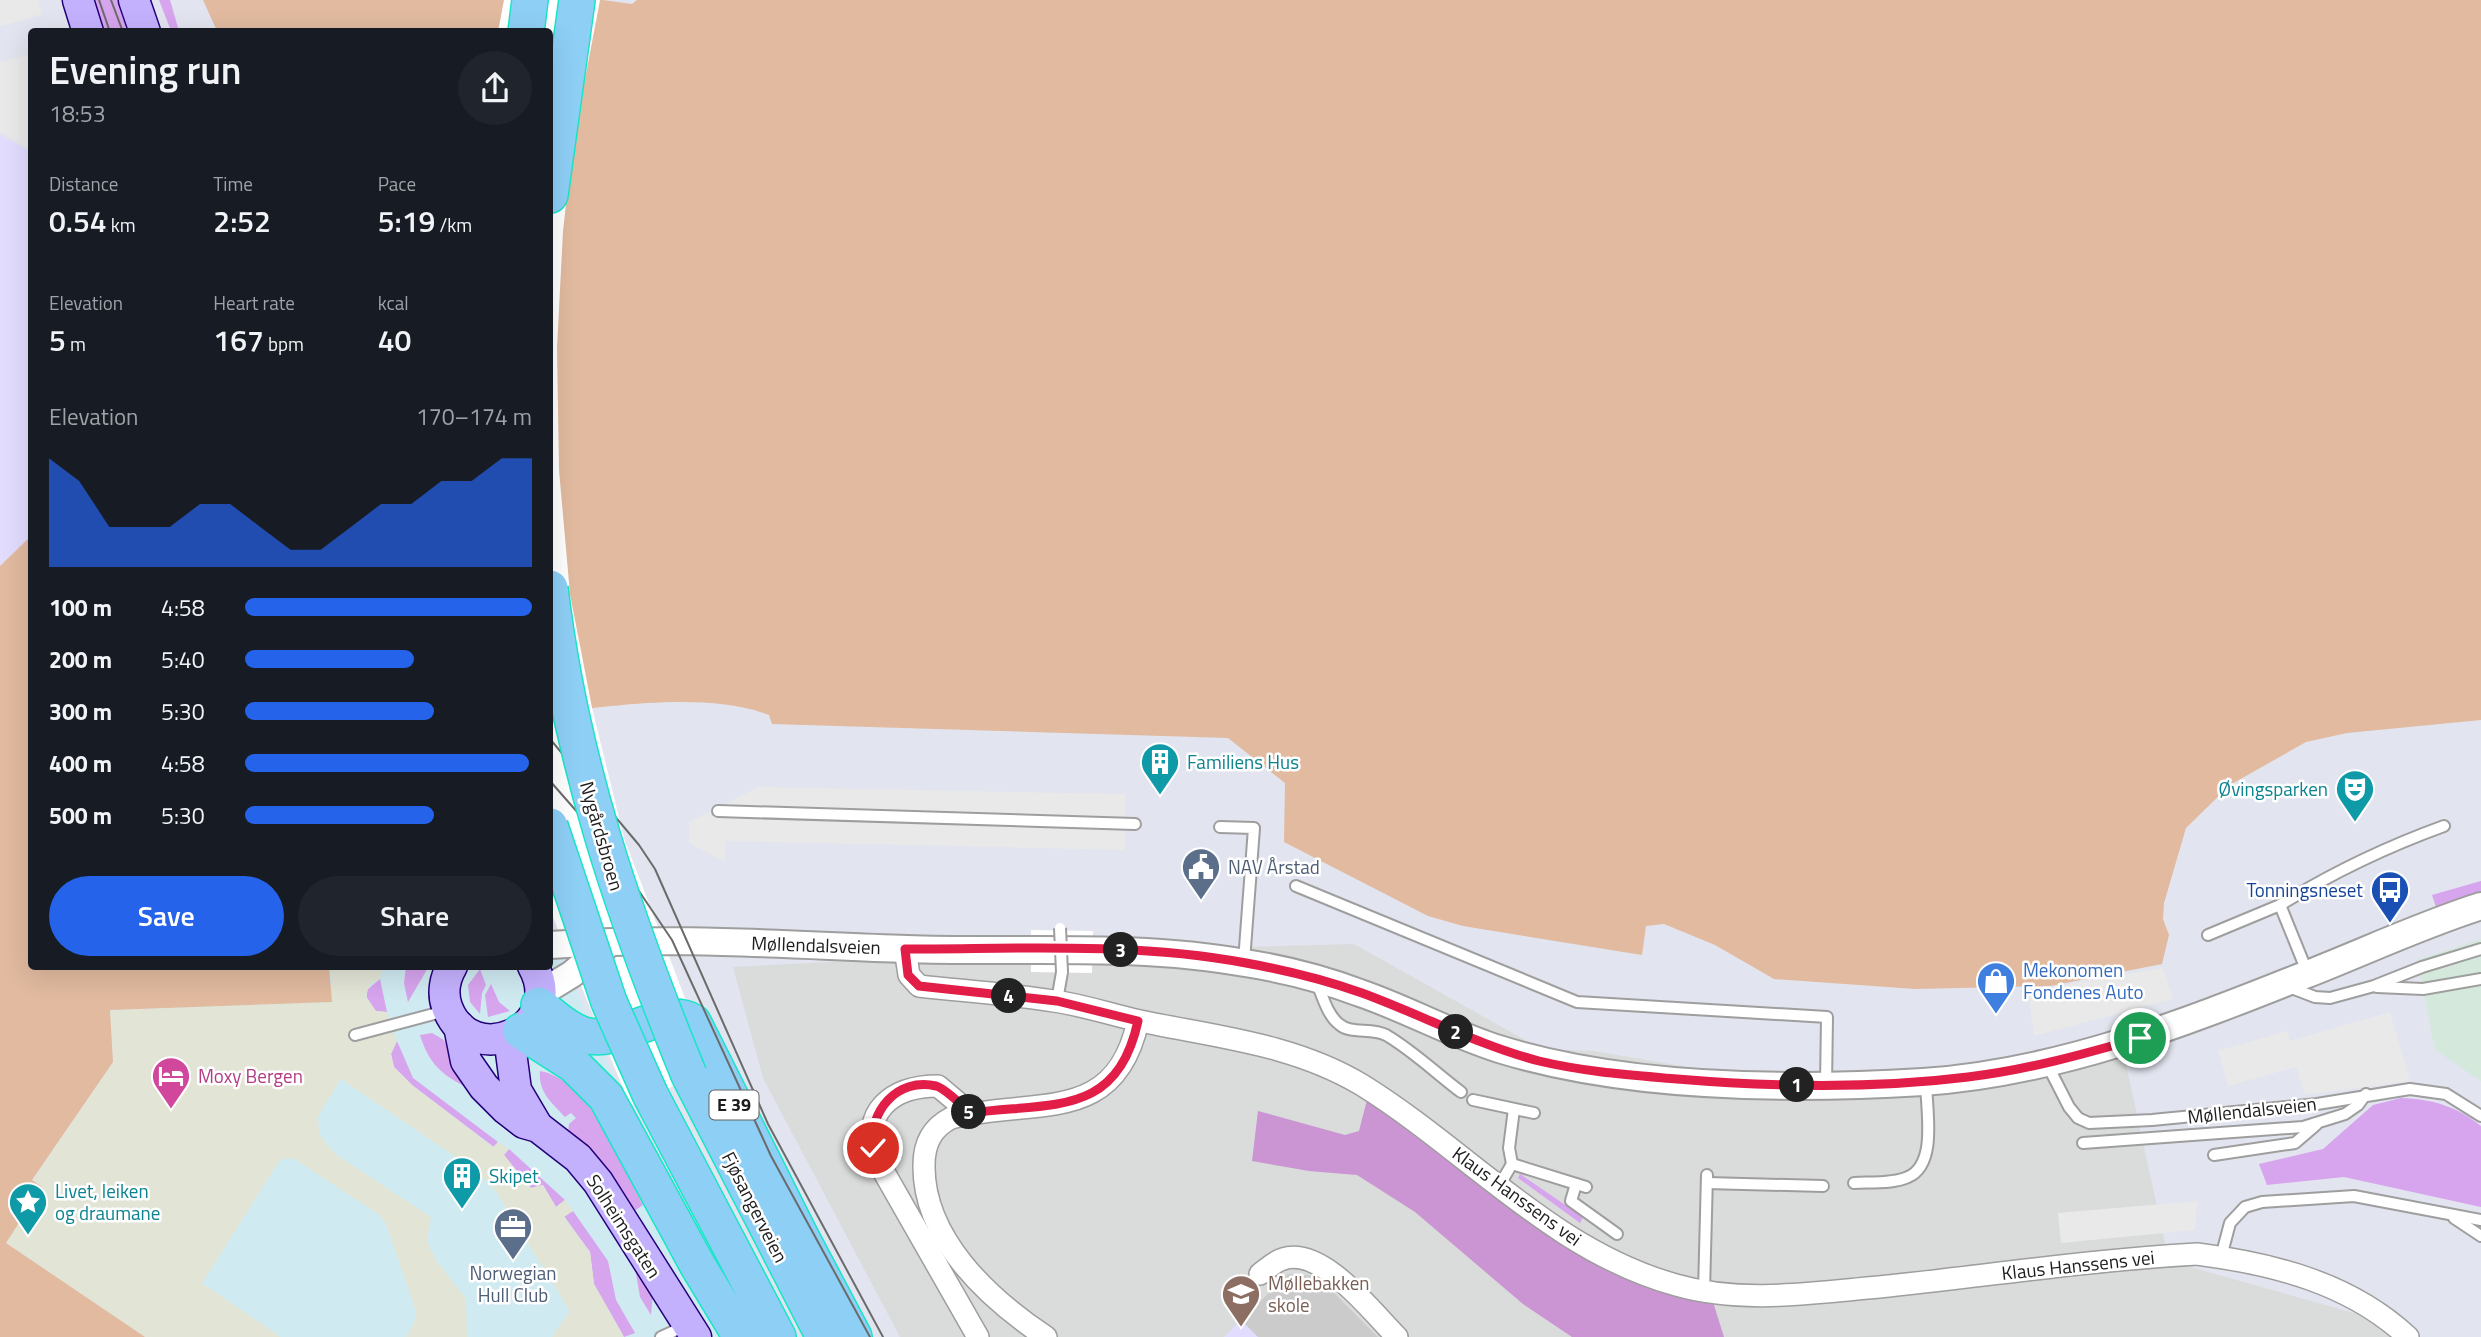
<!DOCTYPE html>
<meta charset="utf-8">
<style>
:root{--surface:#171b24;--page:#20242c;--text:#f1f3f6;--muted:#9ea1a6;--accent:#2563eb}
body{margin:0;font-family:"Titillium Web",sans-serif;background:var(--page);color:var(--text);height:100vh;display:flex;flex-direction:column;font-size:26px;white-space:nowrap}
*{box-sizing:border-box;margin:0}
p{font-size:23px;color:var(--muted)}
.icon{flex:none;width:38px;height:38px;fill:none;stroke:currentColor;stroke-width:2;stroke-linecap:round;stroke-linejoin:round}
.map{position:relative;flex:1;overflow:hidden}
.drawer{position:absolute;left:28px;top:28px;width:525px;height:942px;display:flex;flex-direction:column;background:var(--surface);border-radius:7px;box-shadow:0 7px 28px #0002}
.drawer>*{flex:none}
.pin{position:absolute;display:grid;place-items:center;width:60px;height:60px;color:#fff;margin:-30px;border:4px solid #fff;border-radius:50%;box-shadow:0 2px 7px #0007}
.km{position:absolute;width:35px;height:35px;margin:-18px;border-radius:50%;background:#222;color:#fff;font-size:19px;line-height:35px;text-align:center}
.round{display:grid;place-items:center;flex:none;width:74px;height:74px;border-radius:37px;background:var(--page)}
.head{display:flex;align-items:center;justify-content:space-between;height:119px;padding:0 21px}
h1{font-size:38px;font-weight:600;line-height:52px}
.stats{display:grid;grid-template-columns:repeat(3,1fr);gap:10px;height:119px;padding:7px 21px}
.stats div{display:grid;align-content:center}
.stats b{font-size:30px;font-weight:600}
.stats small{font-size:19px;font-weight:400}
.stats p{font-size:19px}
.chart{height:196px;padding:14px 21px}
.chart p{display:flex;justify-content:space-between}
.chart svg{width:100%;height:126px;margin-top:7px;fill:var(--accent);opacity:.7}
.cta{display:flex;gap:14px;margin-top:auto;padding:14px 21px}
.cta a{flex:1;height:80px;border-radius:42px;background:var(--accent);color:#fff;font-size:28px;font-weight:600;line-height:80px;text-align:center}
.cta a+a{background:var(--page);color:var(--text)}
ul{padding:0 21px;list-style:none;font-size:23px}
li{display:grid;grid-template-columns:112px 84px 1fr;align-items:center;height:52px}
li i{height:18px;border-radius:9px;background:var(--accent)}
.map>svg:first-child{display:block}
.residential{fill:#dadbdb}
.commercial{fill:#d0eaf2}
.industrial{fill:#d4e9dc}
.education{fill:#e2dcff}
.religious{fill:#cbcbcb}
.grass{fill:#d7a4ee}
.forest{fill:#cb94d2}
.parking{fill:#e9e9e9}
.plaza{fill:#e2e5d6}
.water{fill:#e1ba9f}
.pier{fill:#fff}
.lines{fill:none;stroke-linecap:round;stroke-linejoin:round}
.service-casing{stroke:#9e9e9e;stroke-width:14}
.minor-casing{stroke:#9e9e9e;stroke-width:24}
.tertiary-casing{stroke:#9e9e9e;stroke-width:30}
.secondary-casing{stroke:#240079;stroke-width:33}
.trunk-casing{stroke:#17e6c6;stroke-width:38}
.service{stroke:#fff;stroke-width:10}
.minor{stroke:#fff;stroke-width:21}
.tertiary{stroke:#fff;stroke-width:26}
.secondary{stroke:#c4b1fe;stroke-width:30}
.trunk{stroke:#8ecff6;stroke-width:35}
.tram{stroke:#6b6b6b;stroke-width:2}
.service-bridge-casing{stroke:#9e9e9e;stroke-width:14;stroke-linecap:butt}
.trunk-bridge-casing{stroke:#17e6c6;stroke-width:38;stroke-linecap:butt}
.service-bridge{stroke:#fff;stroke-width:10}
.trunk-bridge{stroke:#8ecff6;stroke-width:35}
.route-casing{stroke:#fff;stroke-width:14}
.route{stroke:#e11d48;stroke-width:9}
.labels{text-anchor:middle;stroke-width:5;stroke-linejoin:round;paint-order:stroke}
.shield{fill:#fff;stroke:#616161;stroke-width:2}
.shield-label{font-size:18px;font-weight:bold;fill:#1d1d1d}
.culture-label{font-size:19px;fill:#0d838f;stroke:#fff;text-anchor:start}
.street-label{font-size:19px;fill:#1d1d1d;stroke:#fff}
.service-label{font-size:19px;fill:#4e5e75;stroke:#fff;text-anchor:start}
.transit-label{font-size:19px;fill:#164399;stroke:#fff;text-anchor:end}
.shop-label{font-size:19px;fill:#366cbe;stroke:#fff;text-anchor:start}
.hotel-label{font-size:19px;fill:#b23c85;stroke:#fff;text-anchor:start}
.education-label{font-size:19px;fill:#785e54;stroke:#fff;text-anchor:start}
</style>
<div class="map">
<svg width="2481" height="1337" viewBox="0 0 2481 1337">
<rect width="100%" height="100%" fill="#e2e4ef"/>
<path class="residential" d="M1354,944L1541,1049L1594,1051L1769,1081L1860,1090L2123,1051L2169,1261L2357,1314L2394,1337H1258L1241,1320L1224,1337H900L763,1078L733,967L992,954Z"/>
<path class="commercial" d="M550,929L637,1129L745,1337H145L110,1010L332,1001L329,966H550Z"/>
<path class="industrial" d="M2481,939V1081L2435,1050L2417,960Z"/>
<g class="education">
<path d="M0,135L32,153L31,536L0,566Z"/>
<path d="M1241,1320L1258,1337H1224Z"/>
</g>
<path class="religious" d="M1288,1274L1317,1276L1378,1337H1258L1241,1320Z"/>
<g class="grass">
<path d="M86,0H126L135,24L116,31H95Z"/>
<path d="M159,0H170L179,31H171Z"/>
<path d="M2481,881V891L2436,907L2432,895Z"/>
<path d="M406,966H429L408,1002L404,983Z"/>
<path d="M480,969L486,985L482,993L480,1014L470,1002L468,985Z"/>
<path d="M380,979L387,1012L376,1011L367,1002V990Z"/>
<path d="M491,984L499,1002L510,1011L488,1017L485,995Z"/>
<path d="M432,1033L444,1040L464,1086C439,1073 428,1061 420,1035Z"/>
<path d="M397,1041L413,1078L498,1142L494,1147L412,1085L394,1067L391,1054Z"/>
<path d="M540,1071C591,1080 622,1164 643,1205L633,1212L568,1133L569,1124L576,1118L571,1113L565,1117C552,1103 538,1092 540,1071Z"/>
<path d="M2401,1098C2432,1099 2456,1106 2481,1126V1207L2344,1177L2267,1185L2259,1164L2323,1149L2373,1105Z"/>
<path d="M509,1149L565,1200L556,1207L543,1185L531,1188L504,1155Z"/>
<path d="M1520,1174L1583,1217L1580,1223L1518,1178Z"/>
<path d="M573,1211L608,1261L616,1300L635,1333L624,1337L594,1284L590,1252L564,1216Z"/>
<path d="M634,1262L653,1292L651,1315L640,1297Z"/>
</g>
<path class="forest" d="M1367,1100L1509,1205L1713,1302L1724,1337H1572L1523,1304L1415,1212L1357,1175L1309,1171L1252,1161L1258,1111L1345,1135L1359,1131Z"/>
<g class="parking">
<path d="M0,0H38L42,15L0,26Z"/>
<path d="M31,54H32L31,150L0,132V62Z"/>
<path d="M758,787L1125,794V850L725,841V862L689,843V822Z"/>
<path d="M2163,968L2173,999L2034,1036L2028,991Z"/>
<path d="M2390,1012L2410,1081L2305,1095L2296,1067L2228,1086L2218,1051L2287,1031L2290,1041Z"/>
<path d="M2197,1201L2195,1230L2061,1243L2058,1213Z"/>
</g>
<path class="plaza" d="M330,966L383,967L380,979L370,984L366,996L376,1011L387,1012L397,1041L391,1054L394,1067L412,1085L493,1147L498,1142L509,1149L504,1155L531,1188L543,1185L556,1207L565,1200L573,1211L564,1217L590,1252L594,1284L624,1337H552L570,1311L496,1192L478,1172L341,1079L318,1116L319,1134L335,1154L431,1217L427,1238L430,1249L436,1260L466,1299L467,1337H406L414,1324L416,1311L386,1224L378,1214L293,1158L280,1160L202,1283L281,1337H145L6,1243L42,1187L32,1181L113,1062L110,1010L332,1002Z"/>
<g class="water">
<path d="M203,0H603L632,4L637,0H2481V720L2347,733L2306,742L2230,785L2186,828L2164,903L2163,919L2169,935L2162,964L2050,986L1915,989L1774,979L1715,945L1664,924L1646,926L1642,955L1463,926L1428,916L1284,842L1285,783L1228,738L772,724L769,715C710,692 612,705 550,714V32L217,31Z"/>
<path d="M31,536L32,966H329L332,1002L110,1010L113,1062L32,1180L42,1187L6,1243L145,1337H0V566Z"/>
</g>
<g class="pier">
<path d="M504,0H600L573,142L563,231L557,348L559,470L570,594L592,708L624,838L712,1069L630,1105L550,910V32H498Z"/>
<path d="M1031,930L1093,931L1092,973L1031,972Z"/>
</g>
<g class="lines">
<g class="service-casing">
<g id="service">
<path d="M718,811L1135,824"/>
<path d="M1220,827L1254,828L1244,961"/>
<path d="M1296,886L1577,1002L1827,1017L1826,1085"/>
<path d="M2208,935L2280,905"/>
<path d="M2308,974L2280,905C2332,873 2386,847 2444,826"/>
<path d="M1316,981C1322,994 1327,1015 1339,1024C1351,1035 1371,1027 1386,1035C1412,1050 1437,1074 1461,1092"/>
<path d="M2289,987L2315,997L2330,998L2374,986L2422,967L2481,949"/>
<path d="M2377,987L2423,989L2481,979"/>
<path d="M1057,1001L1062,972"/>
<path d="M355,1035L445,1011"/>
<path d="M2047,1064L2069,1107L2078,1118L2089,1123L2152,1120L2317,1104L2410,1089L2446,1094L2481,1116"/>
<path d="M1473,1100L1534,1113"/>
<path d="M2083,1143L2303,1127L2345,1114L2358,1105L2366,1094"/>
<path d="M2214,1155L2295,1143L2316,1125"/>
<path d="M1512,1164L1509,1148L1514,1109"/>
<path d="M1707,1183L1823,1186"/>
<path d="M1854,1183C1869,1182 1894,1184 1908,1177C1938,1164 1926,1109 1926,1081"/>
<path d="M1576,1184L1571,1201L1617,1234"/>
<path d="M1499,1186L1512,1164L1586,1187"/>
<path d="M2454,1218L2481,1236"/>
<path d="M2221,1257L2230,1223L2245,1207L2262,1202L2354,1196L2481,1220"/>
<path d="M1704,1292L1707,1175"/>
<path d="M661,1337L685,1326"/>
</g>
</g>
<g class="minor-casing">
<g id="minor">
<path d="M905,949L909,975L919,986C964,991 1009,994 1054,1001C1083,1005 1112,1015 1140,1021C1216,1037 1294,1044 1362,1085C1467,1150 1553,1251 1676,1285C1742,1304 1811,1293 1879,1287C1985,1276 2091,1260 2197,1254C2274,1264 2350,1283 2408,1337"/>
<path d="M970,1113L938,1086C893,1086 859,1111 877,1160L978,1337"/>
<path d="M1260,1274C1267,1269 1275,1261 1283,1259C1322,1246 1372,1312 1397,1337"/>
<path d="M1046,1337C989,1299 923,1239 924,1165C924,1143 932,1128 951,1118C1035,1097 1115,1127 1138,1021"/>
</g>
</g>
<g class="tertiary-casing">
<g id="tertiary">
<path d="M550,945C669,936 788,945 907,949C1020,953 1133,943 1245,963C1284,969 1323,979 1360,993C1407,1009 1451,1034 1499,1049C1628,1089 1789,1090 1923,1082C2057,1073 2182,1024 2305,975C2364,952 2421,925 2481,906"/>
<path d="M541,993L572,974L607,945"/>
</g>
</g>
<g class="secondary-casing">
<g id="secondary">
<path d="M78,0L88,32"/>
<path d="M134,0L145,32"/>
<path d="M452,966C445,978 442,993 447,1007C471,1072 568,1029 533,966"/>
<path d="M459,1026L466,1061L484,1087L506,1109L524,1123L538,1127L578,1158L598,1182L696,1337"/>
<path d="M509,1037L516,1090L536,1124"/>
</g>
</g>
<g class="trunk-casing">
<g id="trunk">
<path d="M526,32L530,0"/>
<path d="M550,195L577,0"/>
<path d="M539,1005C553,1016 567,1030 584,1035C622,1046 661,1003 693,1022L800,1235L854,1337"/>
<path d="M521,1031L574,1065L606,1097L698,1266L741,1337"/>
<path d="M689,1075L824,1337"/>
<path d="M650,1094L778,1337"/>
</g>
</g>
<use href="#service" class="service"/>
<use href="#minor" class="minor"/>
<use href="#tertiary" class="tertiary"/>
<use href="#secondary" class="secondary"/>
<use href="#trunk" class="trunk"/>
<g class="tram">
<path d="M99,0L110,32"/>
<path d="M111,0L123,32"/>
<path d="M550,739L639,845L655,869L768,1124L883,1337"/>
<path d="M550,781L614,854L672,940L771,1156L870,1337"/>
</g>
<g class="service-bridge-casing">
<path id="service-bridge" d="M1060,928L1062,972"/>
</g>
<g class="trunk-bridge-casing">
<g id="trunk-bridge">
<path d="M550,588C570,759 624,917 689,1075"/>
<path d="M550,826L609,1002L650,1094"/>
</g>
</g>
<use href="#service-bridge" class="service-bridge"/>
<use href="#trunk-bridge" class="trunk-bridge"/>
</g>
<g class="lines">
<g class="route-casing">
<path id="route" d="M873,1148C868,1112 897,1077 936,1086C947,1089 961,1106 971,1113C1051,1102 1117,1118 1138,1021L1057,1001L919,986L908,975L905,949C1019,949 1134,942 1246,963C1285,970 1325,980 1362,993C1422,1015 1478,1045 1539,1061C1585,1072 1631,1075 1677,1079C1773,1087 1872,1089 1968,1077C2027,1070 2084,1054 2140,1038"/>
</g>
<use href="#route" class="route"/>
</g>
<defs>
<g id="building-pin" transform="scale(2.0125)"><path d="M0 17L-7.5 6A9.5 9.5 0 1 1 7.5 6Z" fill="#0f9aa8" stroke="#fff"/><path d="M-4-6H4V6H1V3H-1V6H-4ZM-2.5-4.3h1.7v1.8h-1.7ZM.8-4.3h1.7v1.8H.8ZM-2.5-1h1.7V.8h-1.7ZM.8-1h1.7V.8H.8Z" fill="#fff"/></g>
<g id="theatre-pin" transform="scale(2.0125)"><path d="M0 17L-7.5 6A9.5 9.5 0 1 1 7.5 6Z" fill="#0f9aa8" stroke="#fff"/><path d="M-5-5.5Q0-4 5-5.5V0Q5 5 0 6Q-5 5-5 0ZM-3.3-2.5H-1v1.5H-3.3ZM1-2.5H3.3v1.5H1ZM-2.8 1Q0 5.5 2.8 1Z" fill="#fff"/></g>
<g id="civic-pin" transform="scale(2.0125)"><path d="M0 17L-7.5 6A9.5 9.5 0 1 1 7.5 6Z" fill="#5c6f8a" stroke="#fff"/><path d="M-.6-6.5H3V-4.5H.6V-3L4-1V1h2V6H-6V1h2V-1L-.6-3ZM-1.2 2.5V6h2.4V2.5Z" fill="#fff"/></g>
<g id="bus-pin" transform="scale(2.0125)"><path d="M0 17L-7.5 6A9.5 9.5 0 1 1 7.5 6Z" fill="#1a4fb4" stroke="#fff"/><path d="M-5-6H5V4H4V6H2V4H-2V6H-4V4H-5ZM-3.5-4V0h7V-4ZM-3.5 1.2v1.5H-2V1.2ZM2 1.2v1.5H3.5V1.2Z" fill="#fff"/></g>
<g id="shop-pin" transform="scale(2.0125)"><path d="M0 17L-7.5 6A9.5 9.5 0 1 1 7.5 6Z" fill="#3f7fe0" stroke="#fff"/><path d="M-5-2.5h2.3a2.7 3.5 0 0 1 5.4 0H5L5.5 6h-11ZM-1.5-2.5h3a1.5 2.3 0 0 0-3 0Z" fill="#fff"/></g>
<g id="hotel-pin" transform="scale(2.0125)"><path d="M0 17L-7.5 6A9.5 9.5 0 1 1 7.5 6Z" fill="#d1479c" stroke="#fff"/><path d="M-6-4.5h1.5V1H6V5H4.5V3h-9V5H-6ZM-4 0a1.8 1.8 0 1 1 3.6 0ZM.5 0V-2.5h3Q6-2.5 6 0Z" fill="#fff"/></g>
<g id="sight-pin" transform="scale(2.0125)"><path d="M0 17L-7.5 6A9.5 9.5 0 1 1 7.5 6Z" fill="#0f9aa8" stroke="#fff"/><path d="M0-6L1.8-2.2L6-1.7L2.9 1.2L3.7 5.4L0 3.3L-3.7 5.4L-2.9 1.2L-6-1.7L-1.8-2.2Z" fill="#fff"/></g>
<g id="office-pin" transform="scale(2.0125)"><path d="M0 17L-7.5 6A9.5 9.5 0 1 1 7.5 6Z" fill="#5c6f8a" stroke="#fff"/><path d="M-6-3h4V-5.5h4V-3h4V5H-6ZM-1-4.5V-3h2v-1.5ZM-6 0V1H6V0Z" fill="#fff"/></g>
<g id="school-pin" transform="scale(2.0125)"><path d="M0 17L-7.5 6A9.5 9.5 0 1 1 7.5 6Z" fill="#8d6e63" stroke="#fff"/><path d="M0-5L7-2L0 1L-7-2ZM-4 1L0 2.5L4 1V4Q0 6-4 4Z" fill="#fff"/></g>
</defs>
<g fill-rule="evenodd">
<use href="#building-pin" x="1160" y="762"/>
<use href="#theatre-pin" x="2355" y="789"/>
<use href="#civic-pin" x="1201" y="867"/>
<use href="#bus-pin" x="2390" y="890"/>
<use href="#shop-pin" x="1996" y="981"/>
<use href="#hotel-pin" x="171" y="1076"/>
<use href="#building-pin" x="462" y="1176"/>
<use href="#sight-pin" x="28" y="1202"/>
<use href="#office-pin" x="513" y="1227"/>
<use href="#school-pin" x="1241" y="1294"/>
</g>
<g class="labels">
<rect class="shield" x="709.5" y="1090.5" width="49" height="29" rx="5"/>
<g class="shield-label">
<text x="734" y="1111">E 39</text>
</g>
<g class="culture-label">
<text x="1187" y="769">Familiens Hus</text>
<text x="2328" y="796" text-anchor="end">Øvingsparken</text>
<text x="489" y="1183">Skipet</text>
<text x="55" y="1198">Livet, leiken<tspan x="55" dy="22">og draumane</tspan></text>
</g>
<g class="street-label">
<text transform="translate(602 836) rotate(74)" y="7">Nygårdsbroen</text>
<text transform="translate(816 945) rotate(2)" y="7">Møllendalsveien</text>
<text transform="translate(2252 1110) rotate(-6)" y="7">Møllendalsveien</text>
<text transform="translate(1517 1196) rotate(36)" y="7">Klaus Hanssens vei</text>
<text transform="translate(755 1207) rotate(63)" y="7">Fjøsangerveien</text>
<text transform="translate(624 1226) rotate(57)" y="7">Solheimsgaten</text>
<text transform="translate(2078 1265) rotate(-6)" y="7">Klaus Hanssens vei</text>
</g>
<g class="service-label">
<text x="1228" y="874">NAV Årstad</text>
<text x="513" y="1280" text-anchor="middle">Norwegian<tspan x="513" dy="22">Hull Club</tspan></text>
</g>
<g class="transit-label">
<text x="2363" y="897">Tonningsneset</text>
</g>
<g class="shop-label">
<text x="2023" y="977">Mekonomen<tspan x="2023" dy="22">Fondenes Auto</tspan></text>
</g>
<g class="hotel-label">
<text x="198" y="1083">Moxy Bergen</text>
</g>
<g class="education-label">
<text x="1268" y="1290">Møllebakken<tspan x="1268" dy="22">skole</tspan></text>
</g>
</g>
</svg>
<div class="pin" style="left:2140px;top:1038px;background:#1e9e55"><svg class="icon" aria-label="arrive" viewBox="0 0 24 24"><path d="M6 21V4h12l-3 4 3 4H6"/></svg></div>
<div class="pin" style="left:873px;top:1148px;background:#d93025"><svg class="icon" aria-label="check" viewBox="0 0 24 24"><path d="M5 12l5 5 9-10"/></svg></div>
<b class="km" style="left:1797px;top:1085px">1</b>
<b class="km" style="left:1456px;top:1032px">2</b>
<b class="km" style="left:1121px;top:950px">3</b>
<b class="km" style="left:1009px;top:996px">4</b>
<b class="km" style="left:969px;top:1112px">5</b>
<section class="drawer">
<div class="head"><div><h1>Evening run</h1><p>18:53</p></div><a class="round"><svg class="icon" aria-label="share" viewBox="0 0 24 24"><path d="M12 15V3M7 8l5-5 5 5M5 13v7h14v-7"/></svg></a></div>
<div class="stats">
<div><p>Distance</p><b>0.54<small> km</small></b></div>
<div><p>Time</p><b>2:52</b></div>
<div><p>Pace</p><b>5:19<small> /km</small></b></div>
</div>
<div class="stats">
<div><p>Elevation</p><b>5<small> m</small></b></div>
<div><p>Heart rate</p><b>167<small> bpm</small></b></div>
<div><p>kcal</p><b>40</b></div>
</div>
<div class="chart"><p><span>Elevation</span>170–174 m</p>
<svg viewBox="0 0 160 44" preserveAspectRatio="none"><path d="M0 44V6L10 14L20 30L30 30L40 30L50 22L60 22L70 30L80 38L90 38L100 30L110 22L120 22L130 14L140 14L150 6L160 6V44z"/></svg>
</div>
<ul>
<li><b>100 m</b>4:58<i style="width:100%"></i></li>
<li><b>200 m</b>5:40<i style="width:59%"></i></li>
<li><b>300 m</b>5:30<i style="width:66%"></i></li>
<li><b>400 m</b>4:58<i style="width:99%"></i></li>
<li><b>500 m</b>5:30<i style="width:66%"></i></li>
</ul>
<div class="cta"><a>Save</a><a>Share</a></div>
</section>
</div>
